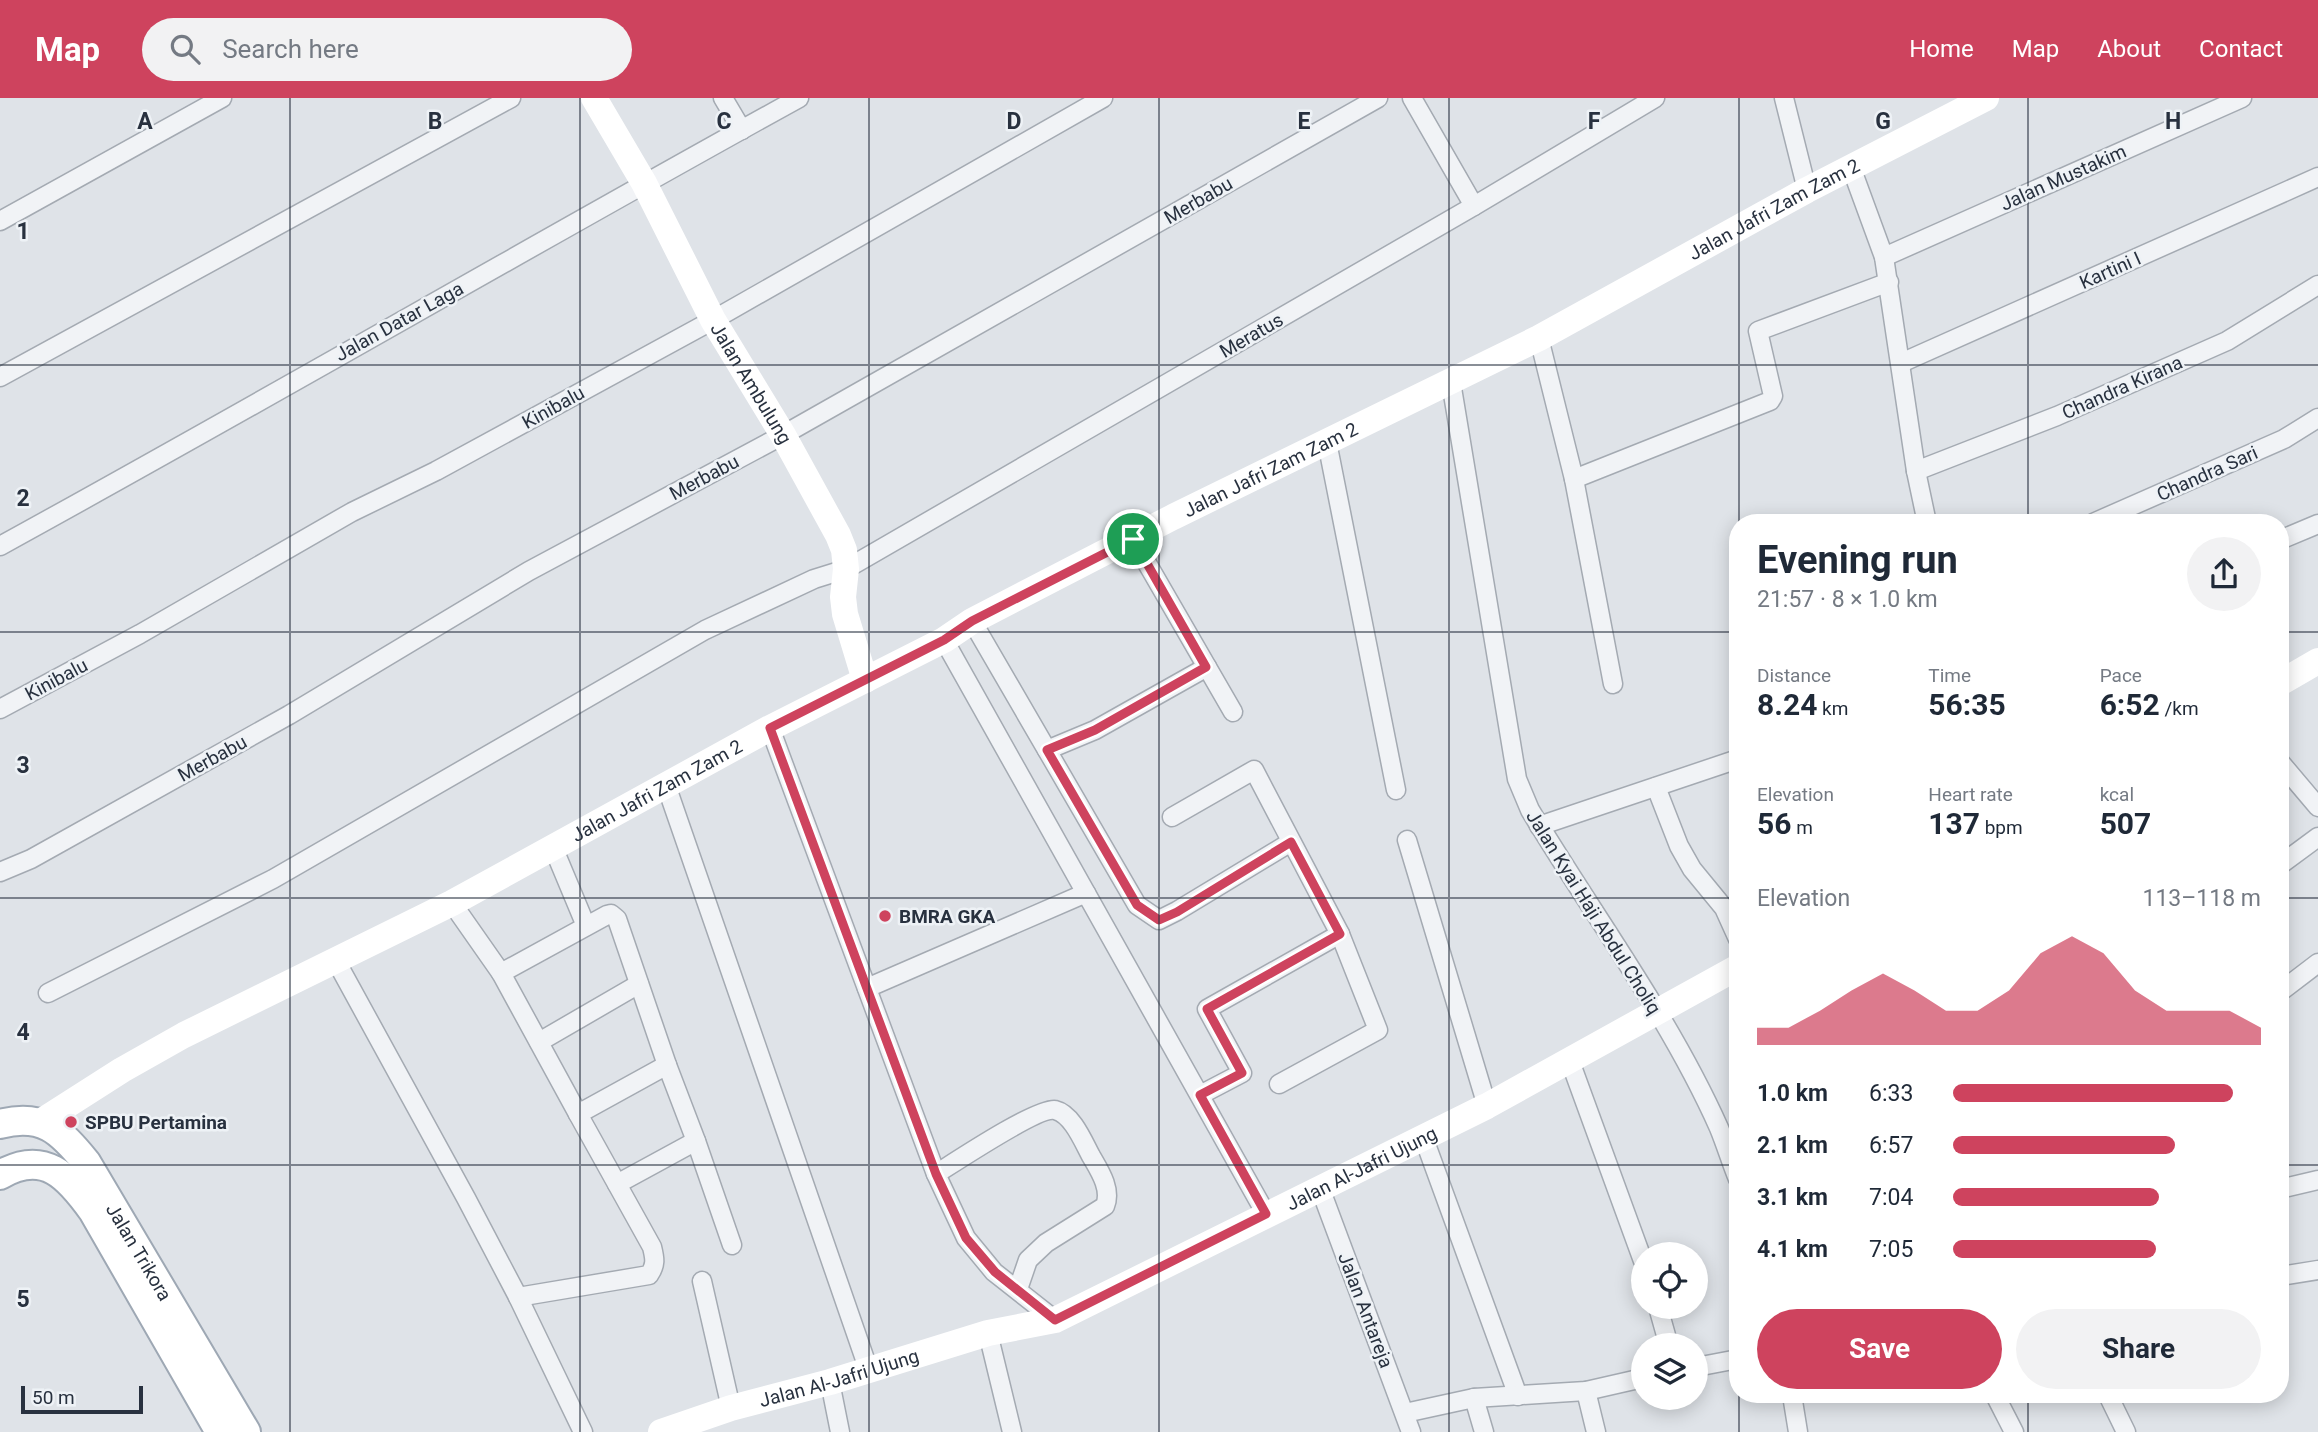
<!DOCTYPE html>
<meta charset="utf-8">
<style>
:root{--surface:#fff;--page:#f2f2f3;--text:#1f2937;--muted:#747a83;--accent:#ce435e}
body{margin:0;font-family:Roboto,sans-serif;background:var(--page);color:var(--text);height:100vh;display:flex;flex-direction:column;font-size:26px;white-space:nowrap}
*{box-sizing:border-box;margin:0}
p{font-size:23px;color:var(--muted)}
.icon{flex:none;width:38px;height:38px;fill:none;stroke:currentColor;stroke-width:2;stroke-linecap:round;stroke-linejoin:round}
.map{position:relative;flex:1;overflow:hidden}
.panel{position:absolute;left:1729px;top:416px;width:560px;height:889px;display:flex;flex-direction:column;background:var(--surface);border-radius:28px;box-shadow:0 4px 18px #0003}
.panel>*{flex:none}
.controls{position:absolute;left:1631px;top:1144px;display:grid;gap:14px}
.controls a{display:grid;place-items:center;width:77px;height:77px;border-radius:50%;background:var(--surface);box-shadow:0 4px 18px #0003;font-size:35px}
.scale{position:absolute;left:21px;bottom:18px;width:122px;box-sizing:border-box;padding-left:7px;border:4px solid #28313f;border-top:0;font-size:19px;line-height:24px;white-space:nowrap;color:#28313f;-webkit-text-stroke:5px #eef2f6;paint-order:stroke}
.pin{position:absolute;display:grid;place-items:center;width:60px;height:60px;color:#fff;margin:-30px;border:4px solid #fff;border-radius:50%;box-shadow:0 2px 7px #0007}
.round{display:grid;place-items:center;flex:none;width:74px;height:74px;border-radius:37px;background:var(--page)}
.overview{display:flex;align-items:center;justify-content:space-between;height:119px;padding:0 28px}
h1{font-size:38px;font-weight:700;line-height:52px}
.figures{display:grid;grid-template-columns:repeat(3,1fr);gap:10px;height:119px;padding:7px 28px}
.figures div{display:grid;align-content:center}
.figures b{font-size:30px;font-weight:700}
.figures small{font-size:19px;font-weight:400}
.figures p{font-size:19px}
.chart{height:196px;padding:14px 28px}
.chart p{display:flex;justify-content:space-between}
.chart svg{width:100%;height:126px;margin-top:7px;fill:var(--accent);opacity:.7}
.cta{display:flex;gap:14px;margin-top:auto;padding:14px 28px}
.cta a{flex:1;height:80px;border-radius:42px;background:var(--accent);color:#fff;font-size:28px;font-weight:700;line-height:80px;text-align:center}
.cta a+a{background:var(--page);color:var(--text)}
ul{padding:0 28px;list-style:none;font-size:23px}
li{display:grid;grid-template-columns:112px 84px 1fr;align-items:center;height:52px}
li i{height:18px;border-radius:9px;background:var(--accent)}
header{display:flex;align-items:center;gap:42px;box-sizing:border-box;height:98px;padding:0 35px;background:var(--accent);color:#fff}
header strong{font-size:33px}
nav{display:flex;gap:38px;margin-inline-start:auto;font-size:24px}
.search{width:490px;height:63px;background:var(--page);display:flex;align-items:center;gap:18px;box-sizing:border-box;padding:0 24px;border-radius:38px;color:var(--muted);font-size:26px}
.map>svg:first-child{display:block}
.lines{fill:none;stroke-linecap:round;stroke-linejoin:round}
.street-casing{stroke:#a4aab2;stroke-width:21}
.primary-casing{stroke:#9ea8b4;stroke-width:32}
.street{stroke:#f1f3f6;stroke-width:18}
.secondary{stroke:#fff;stroke-width:26}
.primary{stroke:#fff;stroke-width:28}
.route-casing{stroke:#fff;stroke-width:14}
.route{stroke:#ce435e;stroke-width:9}
.grid{fill:none;stroke:#28313f;stroke-width:2;stroke-opacity:0.55}
.poi-dot{fill:#ce435e;stroke:#eef2f6;stroke-width:2.5}
.labels{text-anchor:middle;stroke-width:5;stroke-linejoin:round;paint-order:stroke}
.street-label{font-size:19px;fill:#28313f;stroke:#eef2f6}
.poi-label{font-size:19px;font-weight:bold;fill:#28313f;stroke:#eef2f6;text-anchor:start}
.grid-label{font-size:23px;text-anchor:middle;font-weight:bold;fill:#28313f;stroke:#eef2f6;stroke-width:5;stroke-linejoin:round;paint-order:stroke}
</style>
<header>
<strong>Map</strong>
<div class="search"><svg class="icon" aria-label="search" viewBox="0 0 24 24"><circle cx="10" cy="10" r="6"/><path d="M15 15l6 6"/></svg>Search here</div>
<nav><a>Home</a><a>Map</a><a>About</a><a>Contact</a></nav>
</header>
<div class="map">
<svg width="2318" height="1334" viewBox="0 0 2318 1334">
<rect width="100%" height="100%" fill="#dfe3e8"/>
<g class="lines">
<g class="street-casing">
<g id="street">
<path d="M723,0L742,32"/>
<path d="M1412,0L1474,108"/>
<path d="M1784,0L1807,92"/>
<path d="M1851,69L1884,159L1916,373L1927,425"/>
<path d="M0,123L222,0"/>
<path d="M1884,159L2242,0"/>
<path d="M1539,240L1574,381L1613,586"/>
<path d="M1901,265L2318,79"/>
<path d="M0,279L511,0"/>
<path d="M1451,284L1517,681L1530,712C1593,817 1669,918 1719,1030C1726,1047 1731,1064 1738,1081"/>
<path d="M1327,344L1396,692"/>
<path d="M1916,373L2057,318L2227,243L2318,187"/>
<path d="M1574,381L1770,303L1773,298L1758,233L1889,184"/>
<path d="M2093,425L2284,341L2318,320"/>
<path d="M1133,441L1233,614"/>
<path d="M2280,442L2318,426"/>
<path d="M0,448C268,301 532,147 799,0"/>
<path d="M972,523L1137,807L1159,822L1177,813L1291,744"/>
<path d="M944,542L1266,1116"/>
<path d="M0,611L140,536L352,414L436,373L713,222L1103,0"/>
<path d="M770,630L936,1076L966,1140L994,1174L1055,1222"/>
<path d="M1047,652L1095,632L1207,569"/>
<path d="M2280,664L2318,709"/>
<path d="M666,687L868,1270"/>
<path d="M1656,689L1679,748L1692,771L1724,810L1738,841"/>
<path d="M1172,719L1254,672L1340,836L1378,932L1279,986"/>
<path d="M1539,728L1738,661"/>
<path d="M1407,742L1487,1008"/>
<path d="M553,749L586,828"/>
<path d="M2280,767L2318,739"/>
<path d="M0,774L31,761L289,617L529,473L783,337L1378,0"/>
<path d="M452,805L501,875"/>
<path d="M335,861L466,1100L518,1199L583,1334"/>
<path d="M867,890L1086,795"/>
<path d="M2280,894L2318,865"/>
<path d="M48,895L273,781L705,532L814,481L846,471L1474,108L1655,0"/>
<path d="M539,944L639,886"/>
<path d="M1570,963L1643,1163"/>
<path d="M1200,997L1242,975L1207,911L1340,836"/>
<path d="M578,1016L501,875L607,817L611,816L617,821L667,967"/>
<path d="M1423,1038L1518,1298"/>
<path d="M936,1076C955,1064 1038,1009 1055,1012C1072,1016 1083,1043 1091,1058C1099,1072 1112,1091 1105,1108L1046,1145L1028,1162L1018,1191"/>
<path d="M617,1086L696,1043"/>
<path d="M1320,1090L1411,1334"/>
<path d="M2280,1091L2318,1082"/>
<path d="M2280,1178L2318,1172"/>
<path d="M702,1183L731,1310"/>
<path d="M518,1199L649,1177C656,1167 655,1161 652,1149L578,1016L667,967L696,1043L732,1147"/>
<path d="M1658,1209L1669,1248"/>
<path d="M988,1235L1012,1334"/>
<path d="M1696,1269L1738,1261"/>
<path d="M830,1284L840,1334"/>
<path d="M1586,1293L1596,1334"/>
<path d="M1792,1297L1798,1334"/>
<path d="M1995,1297L2014,1334"/>
<path d="M2108,1297L2126,1334"/>
<path d="M1474,1300L1484,1334"/>
<path d="M1405,1315L1474,1300L1586,1293L1643,1280"/>
</g>
</g>
<g class="primary-casing">
<g id="primary">
<path id="s4" d="M0,1026C42,1015 60,1032 86,1064L246,1334"/>
<path d="M0,1077C44,1051 68,1078 93,1113L220,1334"/>
</g>
</g>
<use href="#street" class="street"/>
<g class="secondary">
<path id="s1" d="M594,0L644,85L713,222L783,337L838,437L844,452L846,471L843,499L845,516L865,582"/>
<path d="M2280,585L2318,563"/>
<path id="s2" d="M39,1025L122,972L184,937L452,805L770,630L944,542L972,523L1173,419L1539,240L1807,92L1986,0"/>
<path id="s3" d="M661,1334L731,1310L830,1284L988,1235L1055,1222L1487,1008L1738,869"/>
</g>
<use href="#primary" class="primary"/>
</g>
<g class="lines">
<g class="route-casing">
<path id="route" d="M1133,441L1206,569L1095,632L1047,652L1137,807L1159,822L1177,814L1291,744L1340,836L1207,911L1242,975L1200,997L1266,1116L1055,1222L995,1174L966,1140L936,1076L770,630L944,542L972,523Z"/>
</g>
<use href="#route" class="route"/>
</g>
<path class="grid" d="M290,0V1334M580,0V1334M869,0V1334M1159,0V1334M1449,0V1334M1739,0V425M2028,0V425M0,267H2318M0,534H1738M2280,534H2318M0,800H1738M2280,800H2318M0,1067H1738M2280,1067H2318M1739,1297V1334M2028,1297V1334"/>
<g class="poi-dot">
<circle cx="885" cy="818" r="7"/>
<circle cx="71" cy="1024" r="7"/>
</g>
<g class="labels">
<g class="street-label">
<text transform="translate(2063 79) rotate(-24)" y="7">Jalan Mustakim</text>
<text transform="translate(1198 102) rotate(-30)" y="7">Merbabu</text>
<text dy="7" stroke="none"><textPath href="#s2" startOffset="1962">Jalan Jafri Zam Zam 2</textPath></text>
<text transform="translate(2110 172) rotate(-24)" y="7">Kartini I</text>
<text transform="translate(399 223) rotate(-29)" y="7">Jalan Datar Laga</text>
<text transform="translate(1251 237) rotate(-30)" y="7">Meratus</text>
<text dy="7" stroke="none"><textPath href="#s1" startOffset="326">Jalan Ambulung</textPath></text>
<text transform="translate(2122 289) rotate(-24)" y="7">Chandra Kirana</text>
<text transform="translate(553 309) rotate(-29)" y="7">Kinibalu</text>
<text dy="7" stroke="none"><textPath href="#s2" startOffset="1395">Jalan Jafri Zam Zam 2</textPath></text>
<text transform="translate(2207 375) rotate(-24)" y="7">Chandra Sari</text>
<text transform="translate(704 379) rotate(-28)" y="7">Merbabu</text>
<text transform="translate(56 581) rotate(-28)" y="7">Kinibalu</text>
<text transform="translate(212 660) rotate(-29)" y="7">Merbabu</text>
<text dy="7" stroke="none"><textPath href="#s2" startOffset="702">Jalan Jafri Zam Zam 2</textPath></text>
<text transform="translate(1594 814) rotate(58)" y="7">Jalan Kyai Haji Abdul Choliq</text>
<text dy="7" stroke="none"><textPath href="#s3" startOffset="752">Jalan Al-Jafri Ujung</textPath></text>
<text dy="7" stroke="none"><textPath href="#s4" startOffset="206">Jalan Trikora</textPath></text>
<text transform="translate(1366 1212) rotate(69)" y="7">Jalan Antareja</text>
<text dy="7" stroke="none"><textPath href="#s3" startOffset="186">Jalan Al-Jafri Ujung</textPath></text>
</g>
<g class="poi-label">
<text x="899" y="825">BMRA GKA</text>
<text x="85" y="1031">SPBU Pertamina</text>
</g>
</g>
<g class="grid-label">
<text x="145" y="31">A</text>
<text x="435" y="31">B</text>
<text x="724" y="31">C</text>
<text x="1014" y="31">D</text>
<text x="1304" y="31">E</text>
<text x="1594" y="31">F</text>
<text x="1883" y="31">G</text>
<text x="2173" y="31">H</text>
<text x="23" y="141">1</text>
<text x="23" y="408">2</text>
<text x="23" y="675">3</text>
<text x="23" y="942">4</text>
<text x="23" y="1209">5</text>
</g>
</svg>
<div class="controls">
<a><svg class="icon" aria-label="locate" viewBox="0 0 24 24"><circle cx="12" cy="12" r="6"/><path d="M12 2v4M12 18v4M2 12h4M18 12h4"/></svg></a>
<a><svg class="icon" aria-label="layers" viewBox="0 0 24 24"><path d="M12 4l9 5-9 5-9-5zM3 14l9 5 9-5"/></svg></a>
</div>
<div class="scale">50 m</div>
<div class="pin" style="left:1133px;top:441px;background:#1e9e55"><svg class="icon" aria-label="arrive" viewBox="0 0 24 24"><path d="M6 21V4h12l-3 4 3 4H6"/></svg></div>
<section class="panel">
<div class="overview"><div><h1>Evening run</h1><p>21:57 · 8 × 1.0 km</p></div><a class="round"><svg class="icon" aria-label="share" viewBox="0 0 24 24"><path d="M12 15V3M7 8l5-5 5 5M5 13v7h14v-7"/></svg></a></div>
<div class="figures">
<div><p>Distance</p><b>8.24<small> km</small></b></div>
<div><p>Time</p><b>56:35</b></div>
<div><p>Pace</p><b>6:52<small> /km</small></b></div>
</div>
<div class="figures">
<div><p>Elevation</p><b>56<small> m</small></b></div>
<div><p>Heart rate</p><b>137<small> bpm</small></b></div>
<div><p>kcal</p><b>507</b></div>
</div>
<div class="chart"><p><span>Elevation</span>113–118 m</p>
<svg viewBox="0 0 160 44" preserveAspectRatio="none"><path d="M0 44V38L10 38L20 32L30 25L40 19L50 25L60 32L70 32L80 25L90 12L100 6L110 12L120 25L130 32L140 32L150 32L160 38V44z"/></svg>
</div>
<ul>
<li><b>1.0 km</b>6:33<i style="width:91%"></i></li>
<li><b>2.1 km</b>6:57<i style="width:72%"></i></li>
<li><b>3.1 km</b>7:04<i style="width:67%"></i></li>
<li><b>4.1 km</b>7:05<i style="width:66%"></i></li>
</ul>
<div class="cta"><a>Save</a><a>Share</a></div>
</section>
</div>
